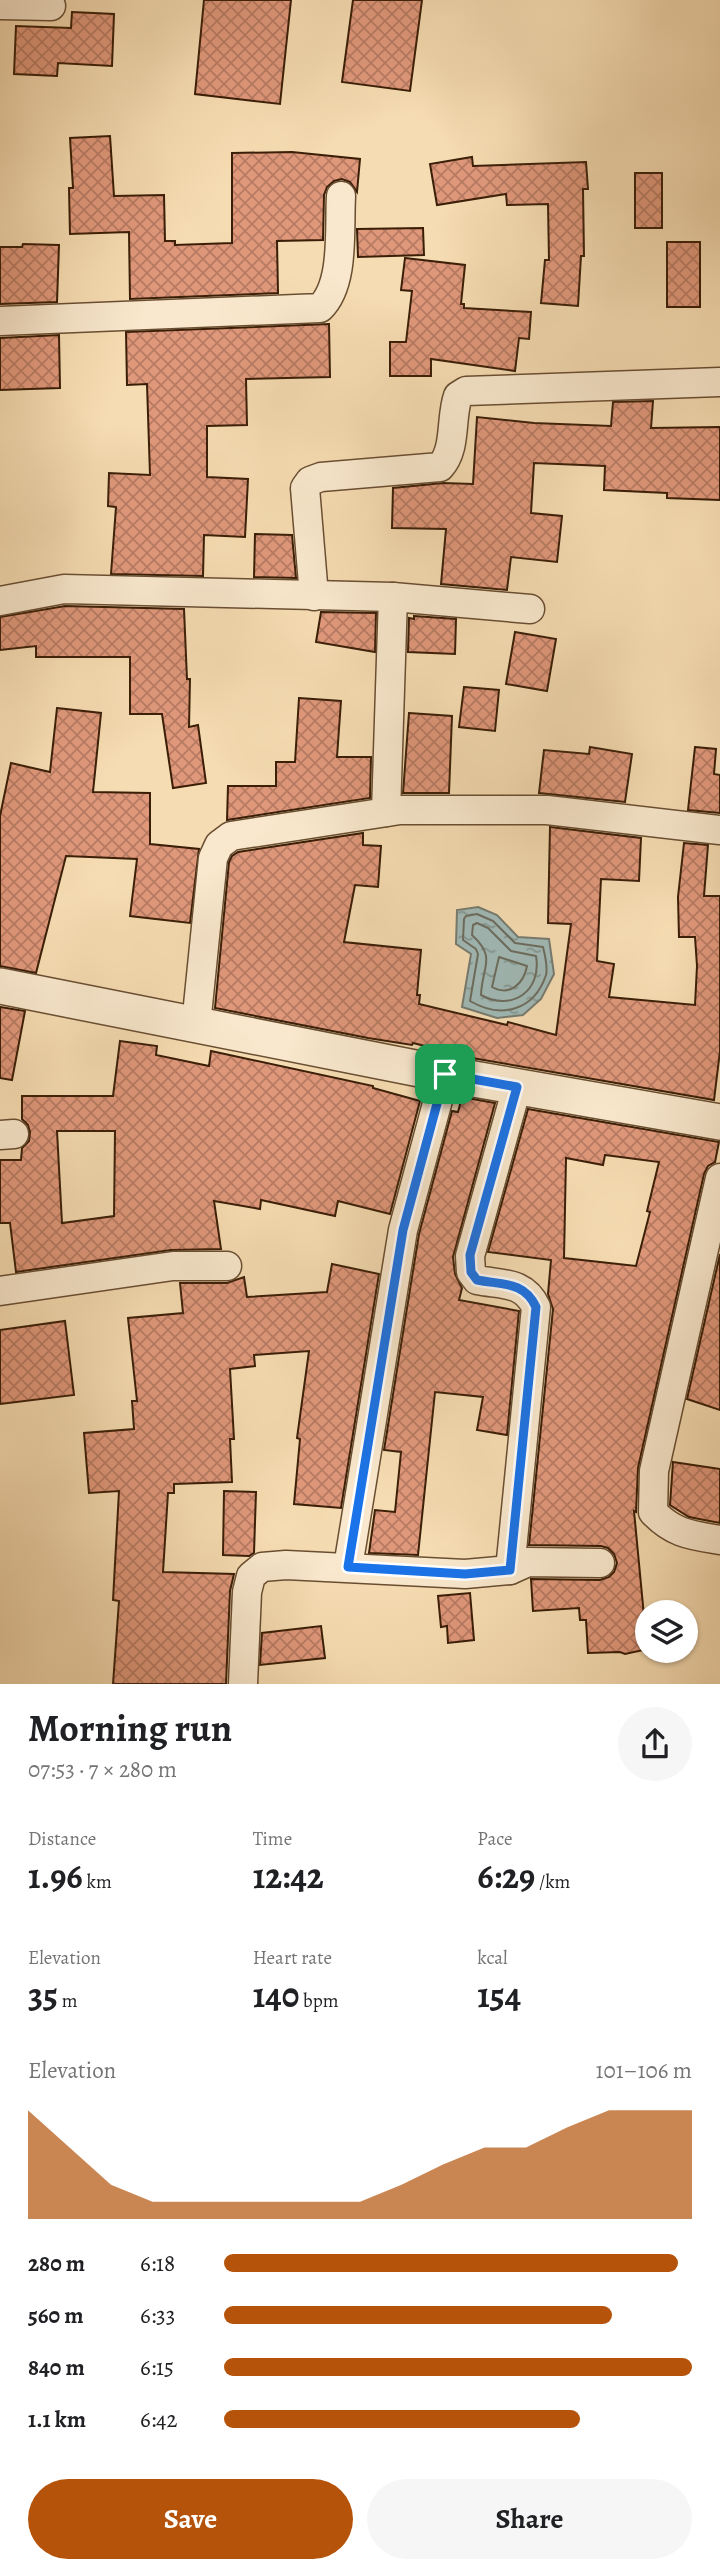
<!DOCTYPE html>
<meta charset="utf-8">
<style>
:root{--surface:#fff;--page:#f6f6f6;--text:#202124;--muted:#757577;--accent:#b45309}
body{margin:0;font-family:Alegreya,serif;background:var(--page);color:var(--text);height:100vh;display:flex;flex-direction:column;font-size:26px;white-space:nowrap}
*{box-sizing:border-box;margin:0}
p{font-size:23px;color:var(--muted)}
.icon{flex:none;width:38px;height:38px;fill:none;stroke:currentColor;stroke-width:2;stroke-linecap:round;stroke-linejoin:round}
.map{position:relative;height:1684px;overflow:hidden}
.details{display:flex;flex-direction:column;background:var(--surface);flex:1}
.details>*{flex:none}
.fabs{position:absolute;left:635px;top:1600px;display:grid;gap:14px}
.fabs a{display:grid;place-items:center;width:63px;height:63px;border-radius:50%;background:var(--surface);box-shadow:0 2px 5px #0004;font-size:35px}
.pin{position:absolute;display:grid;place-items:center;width:60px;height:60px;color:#fff;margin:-30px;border-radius:14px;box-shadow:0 4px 10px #0006}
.round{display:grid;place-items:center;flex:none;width:74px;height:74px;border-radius:37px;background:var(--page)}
.summary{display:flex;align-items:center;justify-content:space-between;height:119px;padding:0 28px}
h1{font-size:38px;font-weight:700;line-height:52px}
.figures{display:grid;grid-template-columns:repeat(3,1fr);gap:10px;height:119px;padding:7px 28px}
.figures div{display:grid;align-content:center}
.figures b{font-size:35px;font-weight:700}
.figures small{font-size:19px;font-weight:400}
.figures p{font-size:19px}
.chart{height:196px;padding:14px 28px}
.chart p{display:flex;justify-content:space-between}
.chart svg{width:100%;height:126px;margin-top:7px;fill:var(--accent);opacity:.7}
.button{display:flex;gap:14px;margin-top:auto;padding:14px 28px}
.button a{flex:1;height:80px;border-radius:42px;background:var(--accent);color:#fff;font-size:28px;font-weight:700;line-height:80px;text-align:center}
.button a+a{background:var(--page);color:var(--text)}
ul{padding:0 28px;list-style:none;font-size:23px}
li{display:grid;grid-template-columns:112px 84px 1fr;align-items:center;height:52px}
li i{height:18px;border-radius:9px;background:var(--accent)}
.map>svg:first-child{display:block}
.water{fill:url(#water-ripples);stroke:#777b70;stroke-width:2}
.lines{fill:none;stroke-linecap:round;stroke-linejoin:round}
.shore{stroke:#6d6c5e;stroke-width:2}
.building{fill:url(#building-cross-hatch);stroke:#3a1e07;stroke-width:2;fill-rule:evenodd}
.minor-casing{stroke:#694e32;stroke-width:31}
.tertiary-casing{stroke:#694e32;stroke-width:38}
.minor{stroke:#f9e8cd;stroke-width:28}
.tertiary{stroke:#f9e8cd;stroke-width:35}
.route-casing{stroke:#fff;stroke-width:14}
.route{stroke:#1a73e8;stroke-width:9}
</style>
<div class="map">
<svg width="720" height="1684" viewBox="0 0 720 1684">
<defs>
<pattern id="water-ripples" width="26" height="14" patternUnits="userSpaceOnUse" patternTransform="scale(1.75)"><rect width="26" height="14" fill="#a0b9b6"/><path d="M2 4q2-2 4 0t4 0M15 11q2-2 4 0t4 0" fill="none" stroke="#839692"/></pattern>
<pattern id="building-cross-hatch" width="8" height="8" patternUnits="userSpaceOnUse" patternTransform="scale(1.75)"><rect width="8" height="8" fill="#e0987b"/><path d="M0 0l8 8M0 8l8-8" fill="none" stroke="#b77b63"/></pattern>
</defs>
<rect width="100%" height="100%" fill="#f6dcb2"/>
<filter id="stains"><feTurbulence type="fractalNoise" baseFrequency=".00286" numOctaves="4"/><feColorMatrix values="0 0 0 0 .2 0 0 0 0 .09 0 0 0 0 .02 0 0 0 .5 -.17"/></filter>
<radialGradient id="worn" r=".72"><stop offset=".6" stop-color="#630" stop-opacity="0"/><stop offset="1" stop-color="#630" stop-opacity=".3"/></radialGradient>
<path class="water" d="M478,907L497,915L518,937L549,939L554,974L541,999L523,1015L497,1018L462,1007L471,954L456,944L457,910Z"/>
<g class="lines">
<g class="shore">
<path d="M477,914L493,921L515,943L543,947C545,955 548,967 546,975C534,1011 501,1019 470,1001L478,954L476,949L463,940L464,919L466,916Z"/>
<path d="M477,923L488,928L511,951L536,956C542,991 512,1012 481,995C482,966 497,958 472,935L473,925Z"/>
<path d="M499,957L527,966C524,983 510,997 492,987Z"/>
</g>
</g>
<g class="building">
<path d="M204,0H291L280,104L195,94Z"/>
<path d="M353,0H422L410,91L342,82Z"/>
<path d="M72,12L114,14L112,66L58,63L57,76L14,74L16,26L71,28Z"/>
<path d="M110,136L114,196L164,195L165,241H175V245L232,243V153L292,152L360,159L357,192L350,182L342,179L334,181L327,187L324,195L323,240L277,241L278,293L130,299L129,232L70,234L69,188H73L70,138Z"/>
<path d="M472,157L473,166L586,162L588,189H583L584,256H581L578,306L541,303L545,260H549L548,204L507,205L506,194L437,205L430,164Z"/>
<rect x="635" y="173" width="27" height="55"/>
<path d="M423,228L424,255L358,257L357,229Z"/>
<rect x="667" y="242" width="33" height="65"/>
<path d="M23,244L59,245L57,302L0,304V247H22Z"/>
<path d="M405,258L465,265L461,304H464V308L531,312L529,339L519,338L515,371L431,359V376H390V342H406L412,291L401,290Z"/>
<path d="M329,324L330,377L246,379L247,425L207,426V477L248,479L245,537L204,535L203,576L111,574L116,507L108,506L109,473L150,475L147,384L127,385L126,332Z"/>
<path d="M59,335L60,388L0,390V338Z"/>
<path d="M653,401L651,428L720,427V500L667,498V493L604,490L605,466L534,463L531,513L562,516L557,562L511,557L507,590L441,584L446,529L392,528L393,488L443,483L473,484L477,417L534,423L611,426L613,402Z"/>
<path d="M255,534L292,535L296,578L254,577Z"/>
<path d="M65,606L184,609L187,679H190L189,727L198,725L206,783L173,788L162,714H130V657H36V646L0,650V617Z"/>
<path d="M321,612L376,613L375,652L316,642Z"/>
<path d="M414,616L456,619L455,654L408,652L409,618L414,619Z"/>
<path d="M515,632L556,639L547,691L506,684Z"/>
<path d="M464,687L499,690L495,731L459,727Z"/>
<path d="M299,698L341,701L337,757H371L370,798L227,820L228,786H276V762H295Z"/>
<path d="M57,708L101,713L93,792L150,793V844L199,849L190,923L130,916L137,859L66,856L36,973L0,966V816L11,763L50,772Z"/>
<path d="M409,713L452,716L449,793H403Z"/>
<path d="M590,747L632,754L625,802L539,793L544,750L589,754Z"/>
<path d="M695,747L716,749L714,774L720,775V813L688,810Z"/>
<path d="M550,827L641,838L639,881L601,879L597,961L614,964L609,997L695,1005L697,966L695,937H679L678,897L684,843L708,845L704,896H720V1051L714,1100L472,1058L413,1043L412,1045L368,1038L215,1008L229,862L232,856L238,852L363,833V845L381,846L378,887L355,885L344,942L421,950L417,995H420L419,1004L507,1025L508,1022L556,1035L571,924L548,923Z"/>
<path d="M0,1007L25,1011L12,1080L0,1078Z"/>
<path d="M120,1041L157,1046L156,1055L209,1066L211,1051L373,1086V1088L420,1101L390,1214L338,1201L335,1216L261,1200L260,1209L214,1201L221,1249L171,1250L16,1272L10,1223H0V1160H21L22,1148L29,1141L30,1132L28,1125L22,1119V1096H113ZM57,1131H115L114,1216L62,1223Z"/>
<path d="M462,1097L495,1103L453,1257L455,1274L462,1288L459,1300L519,1311L507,1435L477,1430L483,1397L435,1392L418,1555L369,1553L375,1510L395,1512L401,1452L384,1450L419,1234L452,1111L458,1112Z"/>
<path d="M528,1109L719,1142L715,1162L708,1166L704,1174L638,1468L636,1512L634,1511L644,1616L648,1629V1649L625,1654L620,1652L588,1653L586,1620H580L579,1608L533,1611L531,1579L600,1580L609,1577L614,1572L617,1563L614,1554L608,1548L601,1546L529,1545L553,1309L548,1294L551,1260L488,1252ZM605,1155L659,1162L647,1211L650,1212L636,1266L564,1258L566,1158L603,1165Z"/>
<path d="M720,1254V1410L687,1399Z"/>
<path d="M332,1264L379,1274L341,1508L294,1504L300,1439L297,1438L309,1351L254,1355L255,1366L230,1369L234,1439H230L232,1482L174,1484V1493H168L163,1572L234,1574L230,1591L226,1684H113L119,1601L113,1600L119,1491L89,1493L84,1433L134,1429L132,1401H137L128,1318L183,1313L180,1283H227L244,1277L247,1297L327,1292Z"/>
<path d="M65,1321L74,1395L0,1404V1330Z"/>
<path d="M673,1462L720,1469V1523L689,1517L670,1505Z"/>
<path d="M224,1491L256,1492L254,1553L249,1556L223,1555Z"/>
<path d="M470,1593L474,1640L448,1643L447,1626L441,1627L438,1596Z"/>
<path d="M321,1626L325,1658L260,1665L262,1633Z"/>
</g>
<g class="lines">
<g class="minor-casing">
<g id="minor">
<path d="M0,5L51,6"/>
<path d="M0,321L320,308C345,284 339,230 341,196"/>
<path d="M314,596L305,488L310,481L321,477L440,467C457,449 450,418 458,396L466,391L720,382"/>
<path d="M0,601L64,589L393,597L530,609"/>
<path d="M386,812L393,597"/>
<path d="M196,1025L213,858L219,845L231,836L400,810H547L720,830"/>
<path d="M0,1135L14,1134"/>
<path d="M720,1178L654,1471L653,1512C674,1534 691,1535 720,1540"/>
<path d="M0,1291L173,1266H227"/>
<path d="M348,1567L403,1230L445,1074"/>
<path d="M510,1570L536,1307C524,1281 502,1285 477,1280L471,1272L470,1256L517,1087"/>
<path d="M243,1684L247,1592L251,1576L262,1567L286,1565L465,1574L510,1570L528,1562L600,1563"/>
</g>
</g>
<g class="tertiary-casing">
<path id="tertiary" d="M0,986L445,1074L720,1122"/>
</g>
<use href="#minor" class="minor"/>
<use href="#tertiary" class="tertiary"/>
</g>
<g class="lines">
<g class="route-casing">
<path id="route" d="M445,1074L517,1087L470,1255L471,1272L477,1280C502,1285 524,1281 536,1307L510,1570L465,1574L348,1567L403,1230Z"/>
</g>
<use href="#route" class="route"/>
</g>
<rect width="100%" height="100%" filter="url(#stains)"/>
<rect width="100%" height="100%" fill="url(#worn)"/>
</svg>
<div class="fabs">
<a><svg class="icon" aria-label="layers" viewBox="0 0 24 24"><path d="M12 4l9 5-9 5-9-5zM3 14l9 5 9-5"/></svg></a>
</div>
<div class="pin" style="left:445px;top:1074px;background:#1e9e55"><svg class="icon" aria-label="arrive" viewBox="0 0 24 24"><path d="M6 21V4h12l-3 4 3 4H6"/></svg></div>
</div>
<section class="details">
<div class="summary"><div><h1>Morning run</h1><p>07:53 · 7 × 280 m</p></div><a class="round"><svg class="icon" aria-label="share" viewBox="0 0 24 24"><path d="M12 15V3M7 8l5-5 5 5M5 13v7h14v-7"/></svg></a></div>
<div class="figures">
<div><p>Distance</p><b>1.96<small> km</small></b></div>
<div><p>Time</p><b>12:42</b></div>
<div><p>Pace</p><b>6:29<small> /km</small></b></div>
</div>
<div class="figures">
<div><p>Elevation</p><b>35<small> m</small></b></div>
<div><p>Heart rate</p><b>140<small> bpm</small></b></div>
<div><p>kcal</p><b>154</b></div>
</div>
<div class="chart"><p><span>Elevation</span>101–106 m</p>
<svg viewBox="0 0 160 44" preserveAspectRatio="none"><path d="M0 44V6L10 19L20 32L30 38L40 38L50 38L60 38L70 38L80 38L90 32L100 25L110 19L120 19L130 12L140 6L150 6L160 6V44z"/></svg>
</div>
<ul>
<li><b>280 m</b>6:18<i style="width:97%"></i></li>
<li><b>560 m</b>6:33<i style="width:83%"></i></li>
<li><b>840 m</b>6:15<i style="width:100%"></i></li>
<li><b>1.1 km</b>6:42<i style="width:76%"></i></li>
</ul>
<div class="button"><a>Save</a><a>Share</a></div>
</section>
